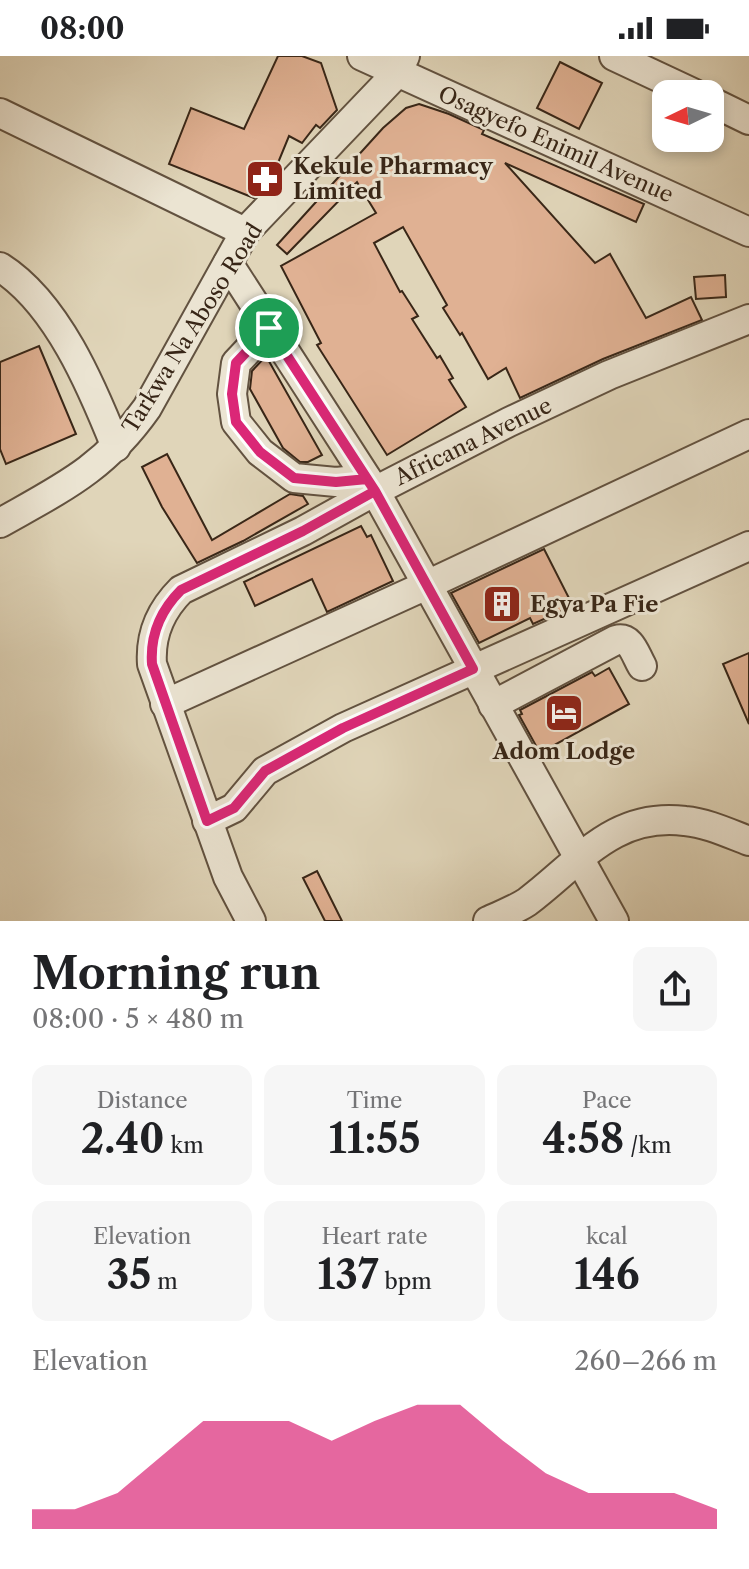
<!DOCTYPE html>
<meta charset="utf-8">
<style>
:root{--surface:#fff;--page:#f6f6f6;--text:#202124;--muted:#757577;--accent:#db2777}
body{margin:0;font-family:"Libre Caslon Text",serif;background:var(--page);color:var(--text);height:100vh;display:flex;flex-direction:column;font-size:30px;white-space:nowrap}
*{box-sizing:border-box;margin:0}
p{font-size:26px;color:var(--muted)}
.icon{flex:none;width:44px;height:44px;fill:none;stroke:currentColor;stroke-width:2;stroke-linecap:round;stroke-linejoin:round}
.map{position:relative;height:865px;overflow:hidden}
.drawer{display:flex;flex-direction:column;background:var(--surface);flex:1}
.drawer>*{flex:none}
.needle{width:52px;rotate:265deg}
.tools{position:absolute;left:652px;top:24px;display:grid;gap:16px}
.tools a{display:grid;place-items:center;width:72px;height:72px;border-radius:16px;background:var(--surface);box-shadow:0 4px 12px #0003;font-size:40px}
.pin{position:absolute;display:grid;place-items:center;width:68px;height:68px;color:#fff;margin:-34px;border:4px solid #fff;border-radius:50%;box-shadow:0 2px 8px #0007}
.round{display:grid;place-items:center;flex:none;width:84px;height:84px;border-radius:16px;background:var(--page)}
.headline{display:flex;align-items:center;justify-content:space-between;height:136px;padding:0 32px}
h1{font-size:44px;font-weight:700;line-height:60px}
.metrics{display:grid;grid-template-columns:repeat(3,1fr);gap:12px;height:136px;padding:8px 32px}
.metrics div{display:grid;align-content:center;border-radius:16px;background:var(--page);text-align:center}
.metrics b{font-size:40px;font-weight:700}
.metrics small{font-size:22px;font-weight:400}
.metrics p{font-size:22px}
.chart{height:224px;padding:16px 32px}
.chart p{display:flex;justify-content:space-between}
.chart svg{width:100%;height:144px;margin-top:8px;fill:var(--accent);opacity:.7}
.status{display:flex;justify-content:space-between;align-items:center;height:56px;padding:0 40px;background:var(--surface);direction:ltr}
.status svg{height:22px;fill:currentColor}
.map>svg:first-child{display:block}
.building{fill:#e0b193;stroke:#382617;stroke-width:2}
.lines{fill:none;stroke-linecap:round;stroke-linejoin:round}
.minor-casing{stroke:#625240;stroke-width:32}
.minor{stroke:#ebe4d2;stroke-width:28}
.route-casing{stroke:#fff;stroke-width:16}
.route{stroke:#db2777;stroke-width:10}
.labels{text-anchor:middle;stroke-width:6;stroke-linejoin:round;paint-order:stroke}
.street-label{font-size:22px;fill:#382617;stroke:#ebe4d2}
.poi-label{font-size:22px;font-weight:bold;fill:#382617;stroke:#ebe4d2;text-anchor:start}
</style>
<div class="status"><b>08:00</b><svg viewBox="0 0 49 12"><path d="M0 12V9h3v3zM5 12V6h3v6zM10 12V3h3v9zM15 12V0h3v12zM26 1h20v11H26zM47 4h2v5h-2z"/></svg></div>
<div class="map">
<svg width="749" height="865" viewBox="0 0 749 865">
<rect width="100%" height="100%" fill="#e0d5b9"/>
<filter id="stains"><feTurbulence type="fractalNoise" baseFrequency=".0025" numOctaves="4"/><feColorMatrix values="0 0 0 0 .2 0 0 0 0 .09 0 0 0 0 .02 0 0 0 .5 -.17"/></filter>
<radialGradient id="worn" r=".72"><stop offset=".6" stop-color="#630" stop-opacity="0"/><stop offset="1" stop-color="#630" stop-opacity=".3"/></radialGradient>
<g class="building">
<path d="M278,0H302L321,7L337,54L320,72L316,69L302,87L289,80L271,124L254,142L169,108L191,52L244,73Z"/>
<path d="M560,6L602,27L579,73L537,52Z"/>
<path d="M419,48L449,58L484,74L482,78L644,148L636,166L505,107L595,207L610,198L646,262L691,241L702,264L603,303L520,342L506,312L488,323L462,277L460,279L443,252L447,249L403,171L374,187L400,236L402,235L418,260L412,263L437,302L440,300L453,322L449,324L466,351L387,399L317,289L321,287L281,210L376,157L357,126L287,198L277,189L383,72L406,52Z"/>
<path d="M725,219L726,241L696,243L694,221Z"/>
<path d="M39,290L76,378L6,408L0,393V306Z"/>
<path d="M266,300L322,399L308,406H300L283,392L250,333L252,315Z"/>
<path d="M167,398L212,484L290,438L303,440L308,448L243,485L197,507L162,451L142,411Z"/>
<path d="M361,470L367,481L371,479L393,525L327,556L312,523L255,550L244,526Z"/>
<path d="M544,493L573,550L533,568L530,562L479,587L451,537Z"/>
<path d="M749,597V668L723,608Z"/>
<path d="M609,612L629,648L540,697L519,659L522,658L520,654L592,616L595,620Z"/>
<path d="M317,815L342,865H325L303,822Z"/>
</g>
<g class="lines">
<g class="minor-casing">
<g id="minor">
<path d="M362,0L749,176"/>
<path d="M614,0L695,38"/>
<path d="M710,45L749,64"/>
<path d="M0,57L245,176"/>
<path d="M228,207L375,435L614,865"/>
<path d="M0,211C57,247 92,331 116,391"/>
<path d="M269,272L236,307L232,338L236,366L260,396L294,422L336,426L367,423"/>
<path d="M0,467C62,432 104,413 147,352L245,176L397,17L405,0"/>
<path d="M165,648L429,528L749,378"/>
<path d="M493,649L616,584C631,580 635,598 642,610"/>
<path d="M207,765L234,752L265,715L343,672L749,490"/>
<path d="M251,865L228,821L152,608C150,579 161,554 181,534L303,475L375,435L509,366L609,319L749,263"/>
<path d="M488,865C501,859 515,854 527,846C579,807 613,756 685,765C707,767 728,777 749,785"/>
</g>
</g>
<use href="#minor" class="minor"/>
</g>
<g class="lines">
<g class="route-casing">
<path id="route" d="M269,272L375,435L303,475L181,534C161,554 150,579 152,608L207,765L234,752L265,715L343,672L473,613L375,435L367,423L336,426L294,422L260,396L236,366L232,338L236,307L269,272"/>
</g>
<use href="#route" class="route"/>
</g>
<defs>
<g id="pharmacy-square" transform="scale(2)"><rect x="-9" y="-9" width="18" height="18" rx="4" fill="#8f2418" stroke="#ebe4d2"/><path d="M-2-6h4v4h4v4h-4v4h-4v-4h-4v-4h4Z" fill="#fff"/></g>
<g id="building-square" transform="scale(2)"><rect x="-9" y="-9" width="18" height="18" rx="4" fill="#8f2418" stroke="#ebe4d2"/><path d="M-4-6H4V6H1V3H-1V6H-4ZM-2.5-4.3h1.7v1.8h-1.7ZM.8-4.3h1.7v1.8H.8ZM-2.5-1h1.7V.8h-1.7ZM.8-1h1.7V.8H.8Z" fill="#fff"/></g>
<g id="hotel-square" transform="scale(2)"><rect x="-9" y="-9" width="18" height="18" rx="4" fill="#8f2418" stroke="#ebe4d2"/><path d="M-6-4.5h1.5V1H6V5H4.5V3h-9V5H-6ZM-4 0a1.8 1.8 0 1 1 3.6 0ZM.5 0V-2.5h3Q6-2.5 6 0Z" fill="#fff"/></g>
</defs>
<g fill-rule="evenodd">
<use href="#pharmacy-square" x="265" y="123"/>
<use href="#building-square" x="502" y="548"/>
<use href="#hotel-square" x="564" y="657"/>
</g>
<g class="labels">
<g class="street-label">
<text transform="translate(556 88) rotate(24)" y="8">Osagyefo Enimil Avenue</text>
<text transform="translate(192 272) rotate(-58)" y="8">Tarkwa Na Aboso Road</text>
<text transform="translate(473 385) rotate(-26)" y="8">Africana Avenue</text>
</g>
<g class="poi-label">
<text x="293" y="118">Kekule Pharmacy<tspan x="293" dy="25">Limited</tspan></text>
<text x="530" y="556">Egya Pa Fie</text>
<text x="564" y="703" text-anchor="middle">Adom Lodge</text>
</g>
</g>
<rect width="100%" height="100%" filter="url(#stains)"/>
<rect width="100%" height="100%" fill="url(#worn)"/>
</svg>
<div class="tools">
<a><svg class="needle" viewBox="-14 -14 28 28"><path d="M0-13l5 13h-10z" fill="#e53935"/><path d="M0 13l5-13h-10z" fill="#757577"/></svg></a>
</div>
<div class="pin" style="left:269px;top:272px;background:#1e9e55"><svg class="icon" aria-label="arrive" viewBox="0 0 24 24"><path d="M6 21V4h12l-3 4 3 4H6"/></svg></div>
</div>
<section class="drawer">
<div class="headline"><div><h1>Morning run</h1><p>08:00 · 5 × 480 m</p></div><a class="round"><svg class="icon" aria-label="share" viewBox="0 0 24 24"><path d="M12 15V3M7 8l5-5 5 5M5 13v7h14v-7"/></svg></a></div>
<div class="metrics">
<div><p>Distance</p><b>2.40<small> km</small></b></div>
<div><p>Time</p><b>11:55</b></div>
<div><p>Pace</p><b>4:58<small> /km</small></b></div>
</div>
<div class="metrics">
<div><p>Elevation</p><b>35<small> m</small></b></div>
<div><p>Heart rate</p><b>137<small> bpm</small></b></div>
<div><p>kcal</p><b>146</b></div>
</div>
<div class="chart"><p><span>Elevation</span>260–266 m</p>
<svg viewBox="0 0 160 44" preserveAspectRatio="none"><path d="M0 44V38L10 38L20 33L30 22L40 11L50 11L60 11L70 17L80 11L90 6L100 6L110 17L120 27L130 33L140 33L150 33L160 38V44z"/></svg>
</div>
</section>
